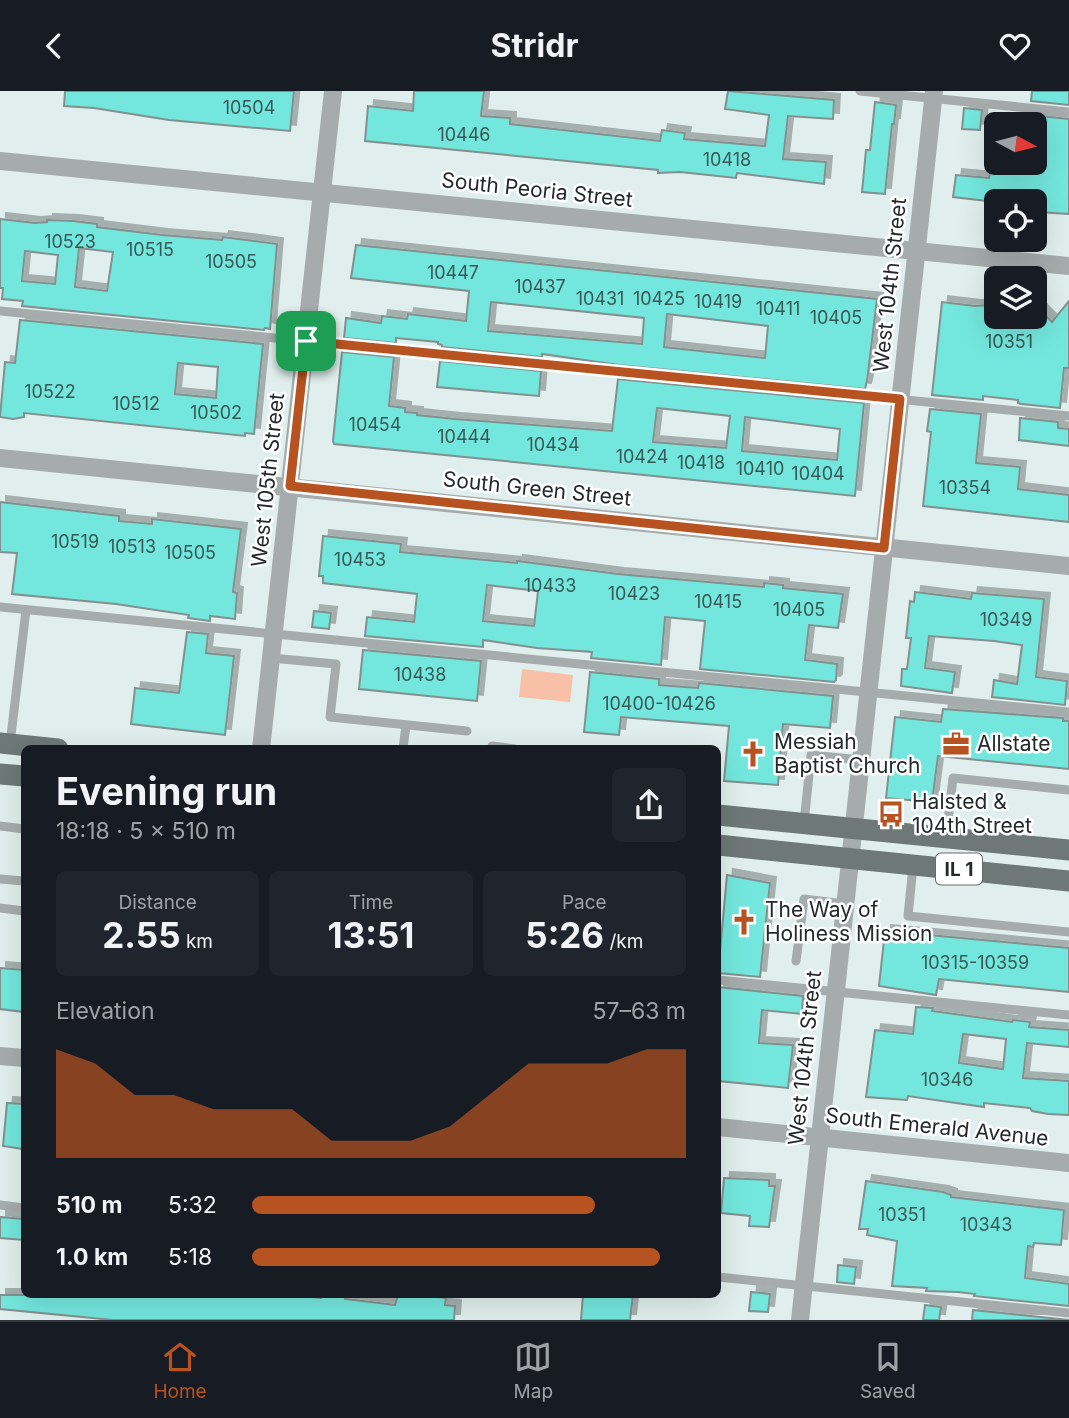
<!DOCTYPE html>
<meta charset="utf-8">
<style>
:root{--surface:#171b24;--page:#20242c;--text:#f1f3f6;--muted:#9ea1a6;--line:#363941;--accent:#b75320}
body{margin:0;font-family:Inter,sans-serif;background:var(--page);color:var(--text);height:100vh;display:flex;flex-direction:column;font-size:26px;white-space:nowrap}
*{box-sizing:border-box;margin:0}
p{font-size:23px;color:var(--muted)}
.icon{flex:none;width:38px;height:38px;fill:none;stroke:currentColor;stroke-width:2;stroke-linecap:round;stroke-linejoin:round}
.map{position:relative;flex:1;overflow:hidden}
.panel{position:absolute;left:21px;top:654px;width:700px;height:553px;display:flex;flex-direction:column;background:var(--surface);border-radius:10px;box-shadow:0 7px 28px #0002}
.panel>*{flex:none}
.needle{width:46px;rotate:97deg}
.buttons{position:absolute;left:984px;top:21px;display:grid;gap:14px}
.buttons a{display:grid;place-items:center;width:63px;height:63px;border-radius:10px;background:var(--surface);box-shadow:0 7px 28px #0002;font-size:35px}
.pin{position:absolute;display:grid;place-items:center;width:60px;height:60px;color:#fff;margin:-30px;border-radius:14px;box-shadow:0 4px 10px #0006}
.round{display:grid;place-items:center;flex:none;width:74px;height:74px;border-radius:10px;background:var(--page)}
.overview{display:flex;align-items:center;justify-content:space-between;height:119px;padding:0 35px}
h1{font-size:38px;font-weight:700;line-height:52px}
.stats{display:grid;grid-template-columns:repeat(3,1fr);gap:10px;height:119px;padding:7px 35px}
.stats div{display:grid;align-content:center;border-radius:10px;background:var(--page);text-align:center}
.stats b{font-size:35px;font-weight:700}
.stats small{font-size:19px;font-weight:400}
.stats p{font-size:19px}
.chart{height:196px;padding:14px 35px}
.chart p{display:flex;justify-content:space-between}
.chart svg{width:100%;height:126px;margin-top:7px;fill:var(--accent);opacity:.7}
ul{padding:0 35px;list-style:none;font-size:23px}
li{display:grid;grid-template-columns:112px 84px 1fr;align-items:center;height:52px}
li i{height:18px;border-radius:9px;background:var(--accent)}
header{display:flex;justify-content:space-between;align-items:center;height:91px;padding:0 35px;background:var(--surface);font-size:32px;font-weight:700}
.menu{display:flex;justify-content:space-around;align-items:center;height:98px;border-top:2px solid var(--line);background:var(--surface);font-size:19px;color:var(--muted)}
.menu a{display:grid;justify-items:center;gap:4px}
.menu .active{color:var(--accent)}
.map>svg:first-child{display:block}
.green{fill:#f9c0a8}
.building{fill:#73e7dd;stroke:#82908e;stroke-width:2;fill-rule:evenodd;filter:url(#shadow)}
.lines{fill:none;stroke-linecap:round;stroke-linejoin:round}
.service{stroke:#a6acac;stroke-width:9}
.minor{stroke:#a6acac;stroke-width:18}
.primary{stroke:#6d7877;stroke-width:21}
.route-casing{stroke:#fff;stroke-width:14}
.route{stroke:#b75320;stroke-width:9}
.labels{text-anchor:middle;stroke-width:5;stroke-linejoin:round;paint-order:stroke}
.number-label{font-size:18px;fill:#385956}
.shield{fill:#fff;stroke:#666a69;stroke-width:2}
.shield-label{font-size:19px;font-weight:bold;fill:#242a29}
.street-label{font-size:21px;fill:#242a29;stroke:#fff}
.poi-label{font-size:21px;fill:#242a29;stroke:#fff;text-anchor:start}
</style>
<header><svg class="icon" aria-label="back" viewBox="0 0 24 24"><path d="M15 5l-7 7 7 7"/></svg>Stridr<svg class="icon" aria-label="heart" viewBox="0 0 24 24"><path d="M12 20l-8-8c-3-5 5-10 8-4 3-6 11-1 8 4z"/></svg></header>
<div class="map">
<svg width="1069" height="1229" viewBox="0 0 1069 1229">
<defs>
<filter id="shadow"><feDropShadow dx="6" dy="-6" stdDeviation="0" flood-color="#0004"/></filter>
</defs>
<rect width="100%" height="100%" fill="#e0efed"/>
<path class="green" d="M522,578L573,584L570,611L519,606Z"/>
<g class="building">
<path d="M65,0H294L290,40L169,29L94,17L64,15Z"/>
<path d="M414,0H484L481,25L510,27V33L660,50L662,39L685,42L684,48L765,55L769,24L725,18L728,0L834,9L833,28L788,25L783,68L826,71L824,93L737,82L736,87L680,81L658,82V79L618,75L365,50L368,15L413,20Z"/>
<path d="M1032,0H1069V14L1031,10Z"/>
<path d="M875,11L896,14L894,33H892L885,103L862,101L866,59H870Z"/>
<path d="M964,17L982,19L980,39L962,38Z"/>
<path d="M1030,24L1069,28V123L1038,121L1039,115H1034V110L996,111L953,106L956,84L989,87L991,75L1017,78L1018,72H1034V33H1029Z"/>
<path d="M0,128L35,132L47,131V129L73,130L97,133V136L162,144L222,149L223,146L277,153L270,238L265,237L264,239L22,215L23,210L2,208L3,197H0ZM79,157L113,161L107,200L75,196ZM25,160L58,164L55,193L22,190Z"/>
<path d="M356,154L877,208L867,290L865,298L619,274L542,263V266L442,256V254L438,253V251L396,247V252L344,247L346,227L381,232L382,225L407,228L408,223L466,230L469,200L351,187ZM491,211L644,227L642,253L488,240ZM667,223L768,235L765,267L664,256Z"/>
<path d="M1069,210V277H1064L1060,317L1021,313L1018,312V309L983,305V309L932,304L942,211L975,215L989,214L996,217V226H1034V212L1052,231Z"/>
<path d="M20,229L263,253L254,343L245,342V345L24,322V326L13,328L0,326L5,271L15,272ZM178,272L218,276L216,307L175,303Z"/>
<path d="M342,261L394,266L389,315L405,317V321L417,322V324L455,328L612,340L618,288L864,312L855,405L334,353L333,350ZM657,317L730,325L726,357L653,351ZM745,326L840,338L837,369L742,360Z"/>
<path d="M440,270L541,280L539,305L437,296Z"/>
<path d="M930,318L981,323L976,372L1020,376L1018,398L1069,404V431L923,415L931,341L927,340Z"/>
<path d="M1020,327L1058,331V337L1069,338V355L1019,349Z"/>
<path d="M0,411L119,425V430L152,433V428L241,438L233,501L237,502L235,528L210,525V530L188,527L189,524L116,513L12,503L17,462L0,461Z"/>
<path d="M323,445L401,453L400,461L517,472V470L618,483L764,496V492L783,494V497L843,503L838,537L809,534L805,569L837,573L836,589L834,591L700,578L705,530L665,526L661,574L591,567L592,561L537,557L483,549V556L365,545L367,526L414,531L417,503L323,492V485H319ZM487,494L538,500L534,535L483,530Z"/>
<path d="M915,501L971,508L972,502L1044,508L1036,586L1067,590L1065,614L992,606L994,589L1017,593L1022,554L994,550L929,545L925,577L955,581L952,602L901,595L902,578H907L911,547H906L910,510L914,511Z"/>
<path d="M314,520L331,522L329,538L312,536Z"/>
<path d="M187,541L208,543L206,562L234,565L225,644L131,633L135,597L179,602Z"/>
<path d="M363,559L481,570L477,610L359,598Z"/>
<path d="M590,581L659,588V594L698,597L699,592L833,605L830,637L783,633L778,694L724,690L729,635L621,626L619,644L584,641Z"/>
<path d="M943,618L1063,627V630H1069V678L938,665L932,711L886,707L895,626L941,631Z"/>
<path d="M727,784L770,792L760,886L718,882Z"/>
<path d="M885,840L1069,857V901L939,888L936,904L879,895Z"/>
<path d="M0,877L24,879V921L0,918Z"/>
<path d="M718,896L803,905L802,923L762,919L759,952L793,954L788,997L718,990Z"/>
<path d="M916,916L933,917L932,920L1012,931L1013,929L1030,931L1029,936L1069,939V956L1027,952L1023,987L1069,990V1024L1048,1023L1032,1020L1030,1017L984,1012V1016L908,1005L907,1009L866,1006L875,939L913,943ZM963,943L1006,948L1003,978L959,972Z"/>
<path d="M7,1012L24,1013L23,1058L3,1055Z"/>
<path d="M724,1087L769,1089V1095H775L769,1136L749,1135L750,1125L721,1122Z"/>
<path d="M866,1090L943,1101L951,1104V1106L1064,1119L1061,1154L1034,1152L1033,1156L1028,1155L1025,1187L1069,1193V1215L974,1205L975,1203L958,1201L926,1200L927,1197L892,1195L897,1150L867,1144L868,1138H859Z"/>
<path d="M0,1126L24,1128V1149L0,1147Z"/>
<path d="M838,1174L856,1176L854,1193L837,1191Z"/>
<path d="M751,1201L770,1203L768,1221L749,1220Z"/>
<path d="M0,1204H295L321,1207L322,1204H346L345,1208L395,1214L398,1204H423L446,1207L445,1214L455,1215L454,1229H113L0,1218Z"/>
<path d="M583,1204H633L630,1229H581Z"/>
<path d="M925,1214L941,1216L939,1229H923Z"/>
<path d="M973,1219L1069,1229H972Z"/>
</g>
<g class="lines">
<g class="service">
<path d="M860,0L1069,21"/>
<path d="M0,220L1069,325"/>
<path d="M0,516L1069,621"/>
<path d="M271,567L336,573L330,626L467,640"/>
<path d="M10,653L26,519"/>
<path d="M492,655L515,658"/>
<path d="M403,658L406,634"/>
<path d="M804,732L811,664L860,669"/>
<path d="M0,735L24,738"/>
<path d="M946,747L953,687L1069,699"/>
<path d="M913,775L908,825L1069,841"/>
<path d="M0,788L24,790"/>
<path d="M0,817L24,820"/>
<path d="M796,870L804,808L844,813"/>
<path d="M718,889L1069,924"/>
<path d="M0,1114L24,1117"/>
<path d="M718,1186L1069,1222"/>
</g>
<g class="minor">
<path d="M0,70L1069,175"/>
<path d="M0,367L1069,475"/>
<path d="M261,658L333,0"/>
<path d="M0,965L24,967"/>
<path d="M718,1036L1069,1072"/>
<path d="M800,1229L934,0"/>
</g>
<g class="primary">
<path d="M0,652L58,658"/>
<path d="M0,683L24,685"/>
<path d="M718,724L1069,759"/>
<path d="M718,754L1069,790"/>
</g>
</g>
<g class="lines">
<g class="route-casing">
<path id="route" d="M306,250L900,308L884,457L290,395Z"/>
</g>
<use href="#route" class="route"/>
</g>
<defs>
<g id="office-bare" transform="scale(2.1)"><path d="M-6-3h4V-5.5h4V-3h4V5H-6ZM-1-4.5V-3h2v-1.5ZM-6 0V1H6V0Z" fill="#b75320" stroke="#fff" stroke-width="2.5" paint-order="stroke"/></g>
<g id="church-bare" transform="scale(2.1)"><path d="M-1.2-6h2.4v3.5h3.3v2.4h-3.3V6h-2.4V-.1h-3.3v-2.4h3.3Z" fill="#b75320" stroke="#fff" stroke-width="2.5" paint-order="stroke"/></g>
<g id="bus-bare" transform="scale(2.1)"><path d="M-5-6H5V4H4V6H2V4H-2V6H-4V4H-5ZM-3.5-4V0h7V-4ZM-3.5 1.2v1.5H-2V1.2ZM2 1.2v1.5H3.5V1.2Z" fill="#b75320" stroke="#fff" stroke-width="2.5" paint-order="stroke"/></g>
</defs>
<g fill-rule="evenodd">
<use href="#office-bare" x="956" y="653"/>
<use href="#church-bare" x="753" y="663"/>
<use href="#bus-bare" x="891" y="723"/>
<use href="#church-bare" x="744" y="831"/>
</g>
<g class="labels">
<g class="number-label">
<text x="249" y="23">10504</text>
<text x="464" y="50">10446</text>
<text x="727" y="75">10418</text>
<text x="70" y="157">10523</text>
<text x="150" y="165">10515</text>
<text x="231" y="177">10505</text>
<text x="453" y="188">10447</text>
<text x="540" y="202">10437</text>
<text x="600" y="214">10431</text>
<text x="659" y="214">10425</text>
<text x="718" y="217">10419</text>
<text x="778" y="224">10411</text>
<text x="836" y="233">10405</text>
<text x="1009" y="257">10351</text>
<text x="50" y="307">10522</text>
<text x="136" y="319">10512</text>
<text x="216" y="328">10502</text>
<text x="375" y="340">10454</text>
<text x="464" y="352">10444</text>
<text x="553" y="360">10434</text>
<text x="642" y="372">10424</text>
<text x="701" y="378">10418</text>
<text x="760" y="384">10410</text>
<text x="818" y="389">10404</text>
<text x="965" y="403">10354</text>
<text x="75" y="457">10519</text>
<text x="132" y="462">10513</text>
<text x="190" y="468">10505</text>
<text x="360" y="475">10453</text>
<text x="550" y="501">10433</text>
<text x="634" y="509">10423</text>
<text x="718" y="517">10415</text>
<text x="799" y="525">10405</text>
<text x="1006" y="535">10349</text>
<text x="420" y="590">10438</text>
<text x="659" y="619">10400-10426</text>
<text x="975" y="878">10315-10359</text>
<text x="947" y="995">10346</text>
<text x="902" y="1130">10351</text>
<text x="986" y="1140">10343</text>
</g>
<rect class="shield" x="936" y="762.5" width="46" height="31" rx="5"/>
<g class="shield-label">
<text x="959" y="785">IL 1</text>
</g>
<g class="street-label">
<text transform="translate(537 99) rotate(6)" y="7">South Peoria Street</text>
<text transform="translate(890 194) rotate(-84)" y="7">West 104th Street</text>
<text transform="translate(268 389) rotate(-84)" y="7">West 105th Street</text>
<text transform="translate(537 398) rotate(6)" y="7">South Green Street</text>
<text transform="translate(805 967) rotate(-84)" y="7">West 104th Street</text>
<text transform="translate(937 1036) rotate(6)" y="7">South Emerald Avenue</text>
</g>
<g class="poi-label">
<text x="774" y="658">Messiah<tspan x="774" dy="24">Baptist Church</tspan></text>
<text x="977" y="660">Allstate</text>
<text x="912" y="718">Halsted &amp;<tspan x="912" dy="24">104th Street</tspan></text>
<text x="765" y="826">The Way of<tspan x="765" dy="24">Holiness Mission</tspan></text>
</g>
</g>
</svg>
<div class="buttons">
<a><svg class="needle" viewBox="-14 -14 28 28"><path d="M0-13l5 13h-10z" fill="#e53935"/><path d="M0 13l5-13h-10z" fill="#9ea1a6"/></svg></a>
<a><svg class="icon" aria-label="locate" viewBox="0 0 24 24"><circle cx="12" cy="12" r="6"/><path d="M12 2v4M12 18v4M2 12h4M18 12h4"/></svg></a>
<a><svg class="icon" aria-label="layers" viewBox="0 0 24 24"><path d="M12 4l9 5-9 5-9-5zM3 14l9 5 9-5"/></svg></a>
</div>
<div class="pin" style="left:306px;top:250px;background:#1e9e55"><svg class="icon" aria-label="arrive" viewBox="0 0 24 24"><path d="M6 21V4h12l-3 4 3 4H6"/></svg></div>
<section class="panel">
<div class="overview"><div><h1>Evening run</h1><p>18:18 · 5 × 510 m</p></div><a class="round"><svg class="icon" aria-label="share" viewBox="0 0 24 24"><path d="M12 15V3M7 8l5-5 5 5M5 13v7h14v-7"/></svg></a></div>
<div class="stats">
<div><p>Distance</p><b>2.55<small> km</small></b></div>
<div><p>Time</p><b>13:51</b></div>
<div><p>Pace</p><b>5:26<small> /km</small></b></div>
</div>
<div class="chart"><p><span>Elevation</span>57–63 m</p>
<svg viewBox="0 0 160 44" preserveAspectRatio="none"><path d="M0 44V6L10 11L20 22L30 22L40 27L50 27L60 27L70 38L80 38L90 38L100 33L110 22L120 11L130 11L140 11L150 6L160 6V44z"/></svg>
</div>
<ul>
<li><b>510 m</b>5:32<i style="width:79%"></i></li>
<li><b>1.0 km</b>5:18<i style="width:94%"></i></li>
</ul>
</section>
</div>
<nav class="menu">
<a class="active"><svg class="icon" aria-label="home" viewBox="0 0 24 24"><path d="M3 11l9-7 9 7M6 9v11h12V9"/></svg>Home</a>
<a><svg class="icon" aria-label="map" viewBox="0 0 24 24"><path d="M3 6l6-2 6 2 6-2v14l-6 2-6-2-6 2zM9 4v14M15 6v14"/></svg>Map</a>
<a><svg class="icon" aria-label="saved" viewBox="0 0 24 24"><path d="M7 4h10v16l-5-4-5 4z"/></svg>Saved</a>
</nav>
